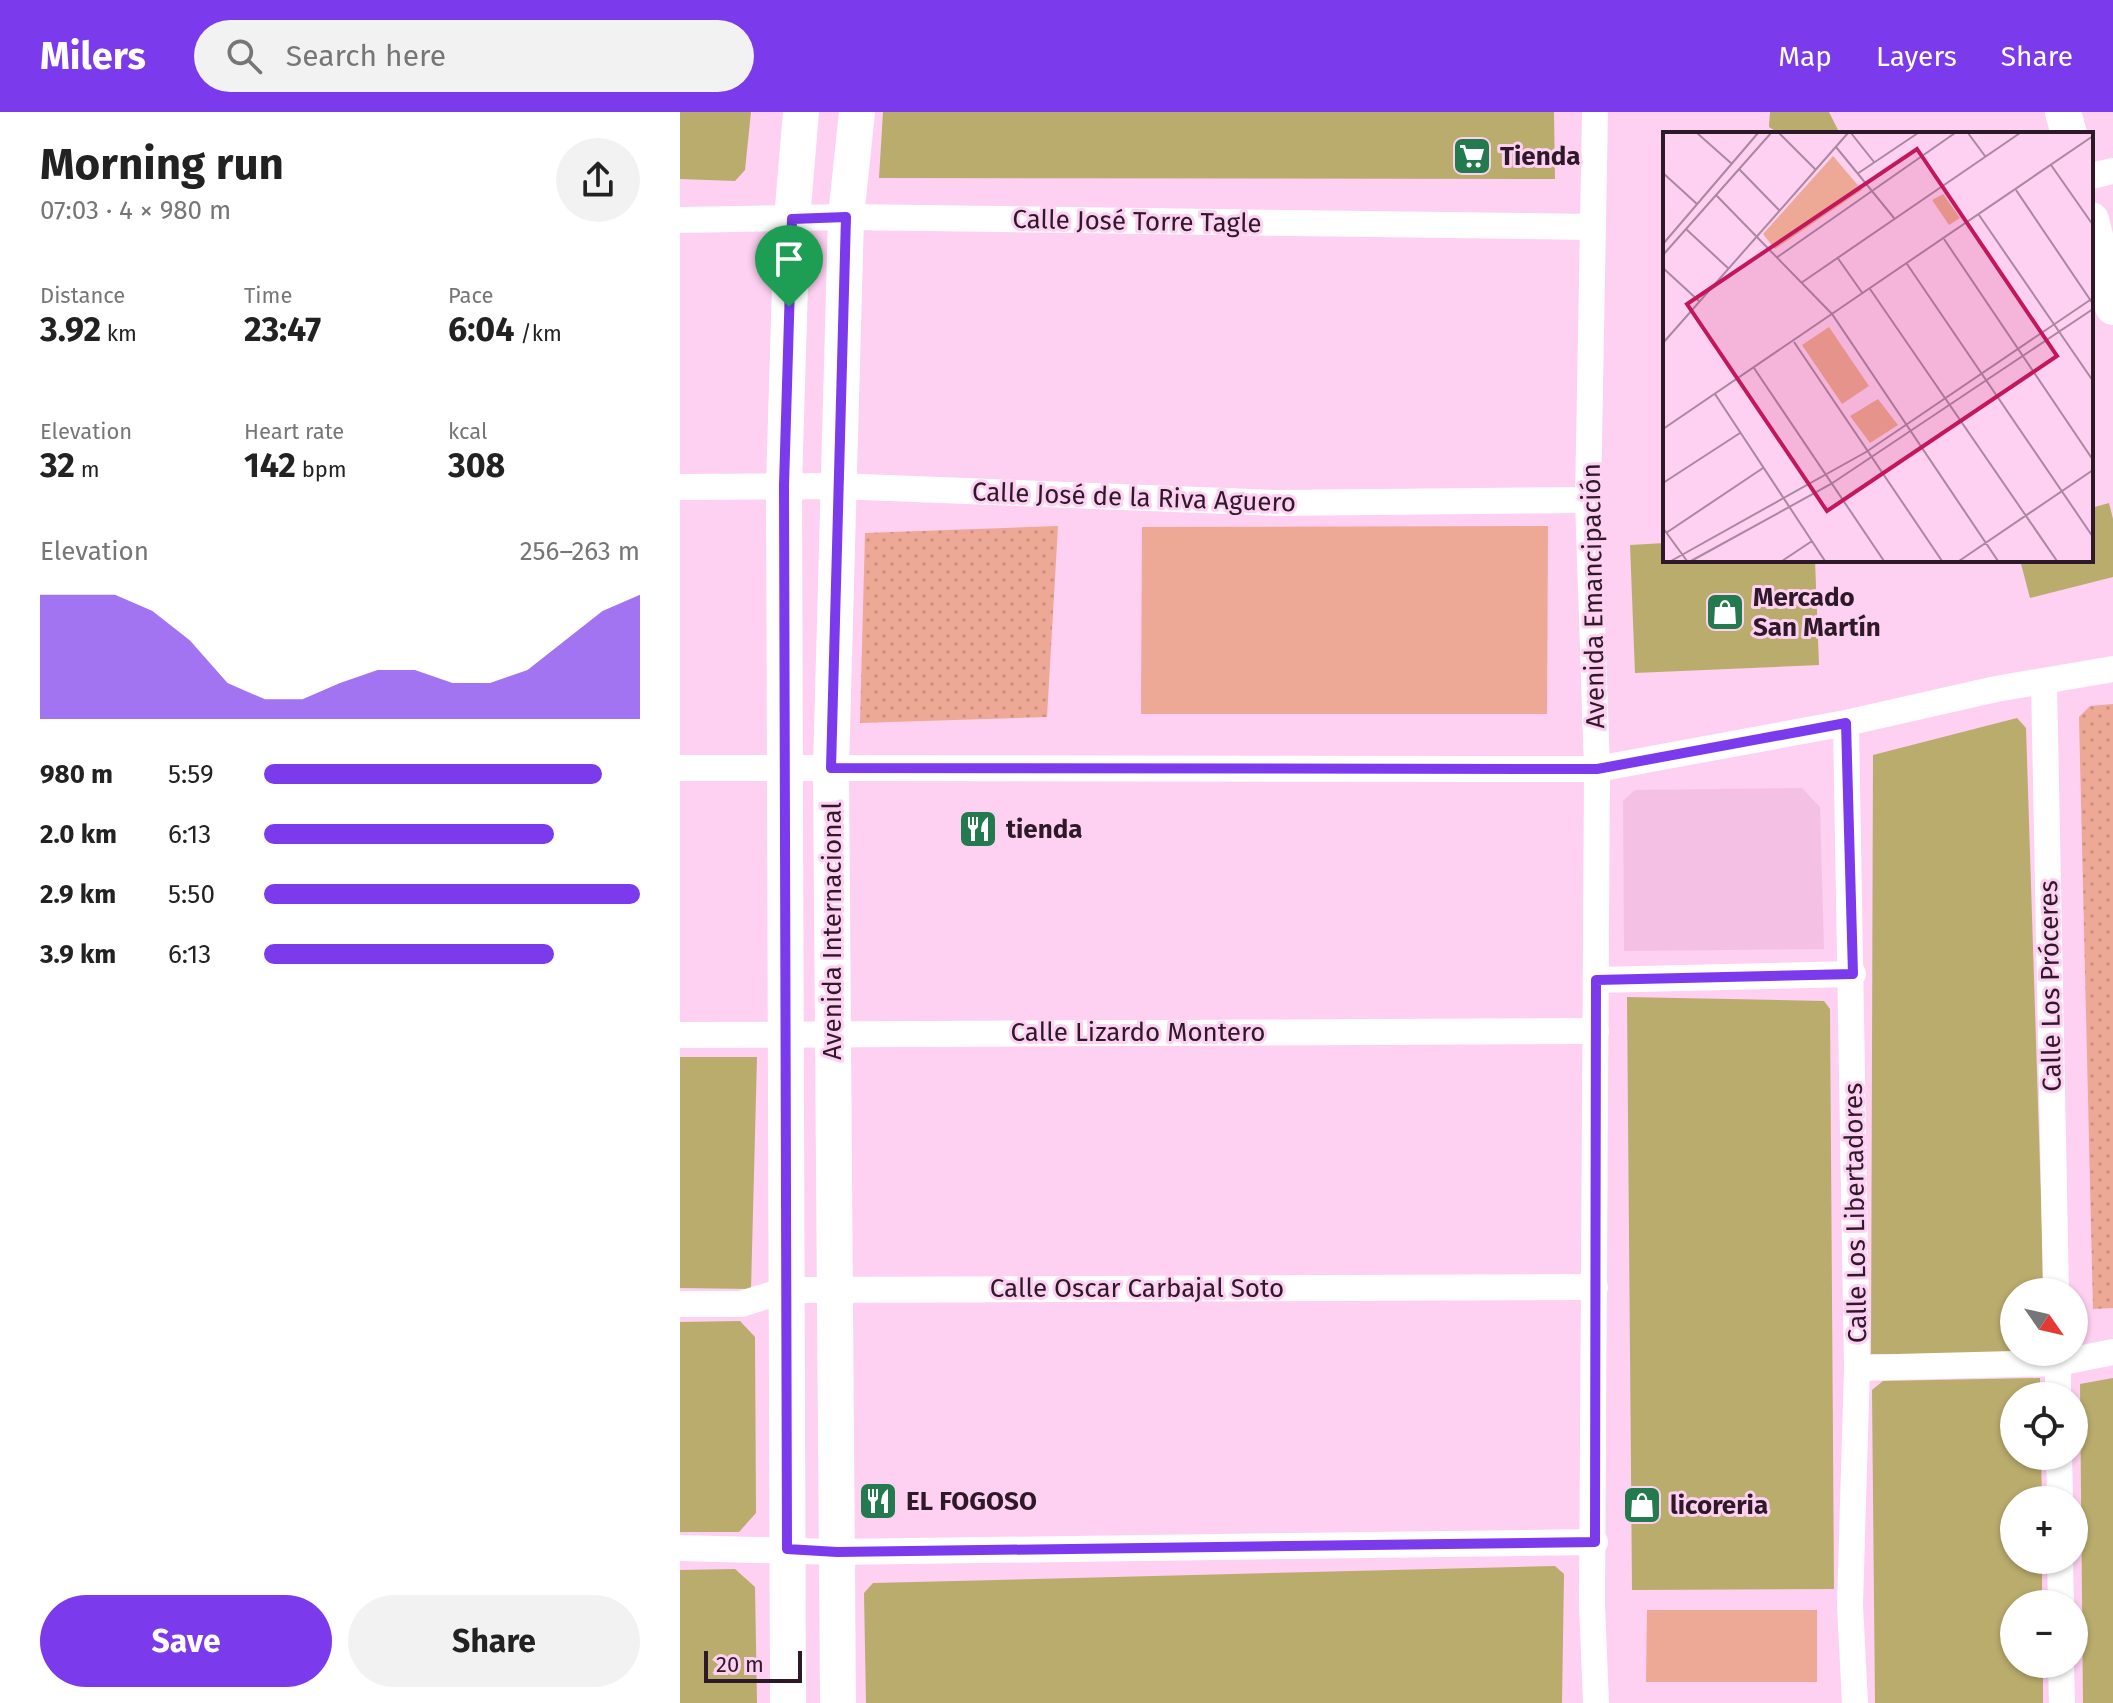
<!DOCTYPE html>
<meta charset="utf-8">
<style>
:root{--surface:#fff;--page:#f2f2f2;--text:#222;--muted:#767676;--accent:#7c3aed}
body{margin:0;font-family:"Fira Sans",sans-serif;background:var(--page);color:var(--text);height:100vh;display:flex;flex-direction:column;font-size:30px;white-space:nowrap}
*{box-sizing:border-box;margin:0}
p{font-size:26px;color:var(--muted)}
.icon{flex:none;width:44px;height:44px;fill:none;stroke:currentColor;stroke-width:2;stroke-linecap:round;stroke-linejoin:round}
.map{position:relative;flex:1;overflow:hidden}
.panel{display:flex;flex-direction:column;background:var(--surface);width:680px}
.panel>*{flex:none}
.needle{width:52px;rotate:124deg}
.buttons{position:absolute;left:1320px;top:1166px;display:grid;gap:16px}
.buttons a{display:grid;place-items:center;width:88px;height:88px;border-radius:50%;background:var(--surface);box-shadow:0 2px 6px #0004;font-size:40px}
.scale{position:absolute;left:24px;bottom:20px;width:98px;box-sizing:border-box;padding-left:8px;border:4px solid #2e1929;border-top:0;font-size:22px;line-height:28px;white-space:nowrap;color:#2e1929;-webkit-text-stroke:6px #fed0f1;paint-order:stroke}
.pin{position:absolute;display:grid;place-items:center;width:68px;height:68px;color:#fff;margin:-82px -34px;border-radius:50% 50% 50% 0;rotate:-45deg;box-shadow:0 0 8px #0007}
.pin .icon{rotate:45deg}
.round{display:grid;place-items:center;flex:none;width:84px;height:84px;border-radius:42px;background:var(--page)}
.summary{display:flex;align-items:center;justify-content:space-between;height:136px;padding:0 40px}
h1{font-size:44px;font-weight:700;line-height:60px}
.metrics{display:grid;grid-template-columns:repeat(3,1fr);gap:12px;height:136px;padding:8px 40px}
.metrics div{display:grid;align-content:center}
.metrics b{font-size:34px;font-weight:700}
.metrics small{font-size:22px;font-weight:400}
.metrics p{font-size:22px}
.chart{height:224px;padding:16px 40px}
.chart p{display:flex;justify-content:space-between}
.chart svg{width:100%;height:144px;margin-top:8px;fill:var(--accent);opacity:.7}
.cta{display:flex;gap:16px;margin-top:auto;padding:16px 40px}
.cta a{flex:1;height:92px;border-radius:48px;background:var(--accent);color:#fff;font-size:32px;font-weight:700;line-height:92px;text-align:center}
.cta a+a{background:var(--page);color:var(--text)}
ul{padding:0 40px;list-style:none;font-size:26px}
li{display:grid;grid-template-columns:128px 96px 1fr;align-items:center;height:60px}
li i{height:20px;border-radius:10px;background:var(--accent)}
header{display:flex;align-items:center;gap:48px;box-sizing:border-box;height:112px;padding:0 40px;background:var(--accent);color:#fff}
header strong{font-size:38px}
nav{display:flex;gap:44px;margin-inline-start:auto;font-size:28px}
.search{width:560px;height:72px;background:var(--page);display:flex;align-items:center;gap:20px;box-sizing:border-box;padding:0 28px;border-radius:44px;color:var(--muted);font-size:30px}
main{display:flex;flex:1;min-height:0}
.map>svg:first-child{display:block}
.built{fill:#f4c1e5}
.grass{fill:url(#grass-dots)}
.pitch{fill:#eda995}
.building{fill:#baac6d}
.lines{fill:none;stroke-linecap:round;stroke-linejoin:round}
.street{stroke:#fff;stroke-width:26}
.secondary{stroke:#fff;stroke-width:36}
.route-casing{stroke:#fff;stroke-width:16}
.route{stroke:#7c3aed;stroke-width:10}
.labels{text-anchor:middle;stroke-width:6;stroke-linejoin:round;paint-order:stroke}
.poi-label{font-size:26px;font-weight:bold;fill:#2e1929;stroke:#fed0f1;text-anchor:start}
.street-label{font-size:26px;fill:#2e1929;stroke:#fed0f1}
.inset-road{fill:none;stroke:#ab87a1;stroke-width:2}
.view{fill:#c2185b;fill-opacity:0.15;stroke:#c2185b;stroke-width:4}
.inset-edge{fill:none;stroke:#2e1929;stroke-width:4}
</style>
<header>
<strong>Milers</strong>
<div class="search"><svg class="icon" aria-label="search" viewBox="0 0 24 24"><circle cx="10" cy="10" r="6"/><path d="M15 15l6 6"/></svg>Search here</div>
<nav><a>Map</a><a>Layers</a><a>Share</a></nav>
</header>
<main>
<section class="panel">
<div class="summary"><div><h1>Morning run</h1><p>07:03 · 4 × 980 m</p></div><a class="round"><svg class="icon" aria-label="share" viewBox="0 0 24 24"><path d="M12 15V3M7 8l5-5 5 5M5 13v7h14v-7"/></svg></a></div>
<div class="metrics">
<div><p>Distance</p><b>3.92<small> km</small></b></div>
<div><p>Time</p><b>23:47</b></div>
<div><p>Pace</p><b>6:04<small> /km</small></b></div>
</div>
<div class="metrics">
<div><p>Elevation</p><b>32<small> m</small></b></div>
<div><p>Heart rate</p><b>142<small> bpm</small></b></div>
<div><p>kcal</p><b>308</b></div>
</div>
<div class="chart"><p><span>Elevation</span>256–263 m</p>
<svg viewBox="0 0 160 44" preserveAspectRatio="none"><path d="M0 44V6L10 6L20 6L30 11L40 20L50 33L60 38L70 38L80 33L90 29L100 29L110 33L120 33L130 29L140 20L150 11L160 6V44z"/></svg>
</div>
<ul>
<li><b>980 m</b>5:59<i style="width:90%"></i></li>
<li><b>2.0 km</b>6:13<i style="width:77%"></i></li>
<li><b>2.9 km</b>5:50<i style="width:100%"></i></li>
<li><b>3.9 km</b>6:13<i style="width:77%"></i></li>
</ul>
<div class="cta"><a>Save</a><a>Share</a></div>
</section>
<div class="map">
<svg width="1433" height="1591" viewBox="0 0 1433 1591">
<defs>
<pattern id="grass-dots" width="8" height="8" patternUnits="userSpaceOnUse" patternTransform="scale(2)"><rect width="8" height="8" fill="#eda995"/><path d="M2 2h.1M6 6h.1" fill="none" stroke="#cc9180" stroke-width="1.8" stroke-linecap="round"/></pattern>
</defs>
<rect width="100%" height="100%" fill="#fed0f1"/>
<path class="built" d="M1122,676L1140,695L1144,837L944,839L943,689L955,678Z"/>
<g class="grass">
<path d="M378,414L367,605L180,611L185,421Z"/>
<path d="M1433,592V1196L1413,1197L1399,605L1410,594Z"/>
</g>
<g class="pitch">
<path d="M868,414L867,602H461L462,415Z"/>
<path d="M967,1498H1137V1570H966Z"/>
</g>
<g class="building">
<path d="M0,0H71L65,58L55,69L0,67Z"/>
<path d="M203,0H874L875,67L199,66Z"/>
<path d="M1090,0H1149L1160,22H1100L1089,15Z"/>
<path d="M1429,391L1433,407V465L1350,486L1340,448H1411V396Z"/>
<path d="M985,431V448H1135L1139,553L955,561L950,433Z"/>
<path d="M1337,606L1346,616L1364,1180H1334V1240L1354,1245L1191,1242L1193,643Z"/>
<path d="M947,885L1144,889L1150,897L1154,1477L952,1478Z"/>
<path d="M0,945H77L71,1177L0,1176Z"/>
<path d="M60,1209L75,1225L76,1401L59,1420H0V1210Z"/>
<path d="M1360,1266V1284H1334V1344H1361L1362,1388H1334V1448H1362V1492H1334V1552H1363V1591H1195L1192,1278L1203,1269Z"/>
<path d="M1433,1266V1591H1403L1400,1272Z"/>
<path d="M875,1454L884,1462L882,1591H186L184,1481L193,1471Z"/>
<path d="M55,1457L75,1475L77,1591H0V1458Z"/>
</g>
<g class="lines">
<g class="street">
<path d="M915,0L908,388L917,657L912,1493L916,1591"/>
<path d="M1411,64L1433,59"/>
<path d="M0,108L166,105L913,115"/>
<path d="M0,375L156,374L597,391L908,388"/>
<path d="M1364,569L1376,1180"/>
<path d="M1166,611L1177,1256L1170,1493L1175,1591"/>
<path d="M0,656L917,657L1166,611L1316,577L1433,557"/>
<path d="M916,868L1173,862"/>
<path d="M0,923L916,919"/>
<path d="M0,1192H61L106,1178L915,1175"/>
<path d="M1378,1240V1284"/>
<path d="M1177,1256L1378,1251L1433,1240"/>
<path d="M1379,1344L1380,1388"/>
<path d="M0,1436L157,1440L915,1430"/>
<path d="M1380,1448L1381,1492"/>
<path d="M1381,1552L1382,1591"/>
</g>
<g class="secondary">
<path d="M1383,0L1389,22"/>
<path d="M1411,108L1433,195"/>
<path d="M108,1591L104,373L112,107L121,0"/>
<path d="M158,1591L151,656L166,105L177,0"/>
</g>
</g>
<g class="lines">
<g class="route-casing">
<path id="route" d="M166,105L151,656L917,657L1166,611L1173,862L916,868L915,1430L157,1440L107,1437L104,373L112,107Z"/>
</g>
<use href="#route" class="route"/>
</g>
<defs>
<g id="supermarket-square" transform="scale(2)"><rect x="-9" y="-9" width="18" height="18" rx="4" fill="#227a4e" stroke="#fed0f1"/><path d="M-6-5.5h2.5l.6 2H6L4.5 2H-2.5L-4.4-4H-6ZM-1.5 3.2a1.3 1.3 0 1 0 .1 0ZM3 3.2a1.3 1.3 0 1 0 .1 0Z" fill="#fff"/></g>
<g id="shop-square" transform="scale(2)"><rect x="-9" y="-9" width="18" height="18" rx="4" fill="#227a4e" stroke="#fed0f1"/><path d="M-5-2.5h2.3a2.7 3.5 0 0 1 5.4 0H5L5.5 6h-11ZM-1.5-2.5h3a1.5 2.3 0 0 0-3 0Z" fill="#fff"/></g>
<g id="restaurant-square" transform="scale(2)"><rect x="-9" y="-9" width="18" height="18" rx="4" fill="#227a4e" stroke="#fed0f1"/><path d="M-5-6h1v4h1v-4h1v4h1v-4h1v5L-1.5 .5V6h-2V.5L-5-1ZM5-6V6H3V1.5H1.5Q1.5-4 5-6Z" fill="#fff"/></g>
</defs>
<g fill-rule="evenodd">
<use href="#supermarket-square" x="792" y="44"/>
<use href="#shop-square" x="1045" y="500"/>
<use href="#restaurant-square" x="298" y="717"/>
<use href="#restaurant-square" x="198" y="1389"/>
<use href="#shop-square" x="962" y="1393"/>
</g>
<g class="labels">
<g class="poi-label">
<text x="820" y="53">Tienda</text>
<text x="1073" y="494">Mercado<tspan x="1073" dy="30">San Martín</tspan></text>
<text x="326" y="726">tienda</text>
<text x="226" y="1398">EL FOGOSO</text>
<text x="990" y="1402">licoreria</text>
</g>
<g class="street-label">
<text transform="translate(457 109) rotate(1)" y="9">Calle José Torre Tagle</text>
<text transform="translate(454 385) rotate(2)" y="9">Calle José de la Riva Aguero</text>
<text transform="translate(913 484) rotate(-91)" y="9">Avenida Emancipación</text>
<text transform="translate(152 819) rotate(-90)" y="9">Avenida Internacional</text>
<text transform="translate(1370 874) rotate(-91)" y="9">Calle Los Próceres</text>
<text x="458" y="929">Calle Lizardo Montero</text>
<text transform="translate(1175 1101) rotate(-91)" y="9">Calle Los Libertadores</text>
<text x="457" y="1185">Calle Oscar Carbajal Soto</text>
</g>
</g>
<g transform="translate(983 20)">
<rect width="430" height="430" fill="#fed0f1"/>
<path d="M170,24L199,58L112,117L100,102ZM215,267L235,293L207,311L187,284Z" fill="#eda995"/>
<path d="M280,62L297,86L286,93L269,68ZM166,195L206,254L179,272L139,213Z" fill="#eda995"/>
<path class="inset-road" d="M34,1L69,32M116,1L153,38M188,1L211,30M305,1L322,24M173,15L231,86M388,33L430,93M76,37L116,78M0,41L34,72M194,42L255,1M353,58L430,172M53,63L169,182L335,429M316,83L430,249M23,97L66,137M281,107L430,328M0,112L95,1M0,123L108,1M174,125L200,162M113,126L292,1M244,132L430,405M0,136L37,170M138,151L357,1M207,157L394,429M131,210L279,429M0,211L185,1M91,236L221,429M52,262L162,429M0,297L430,4M0,351L77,301M0,396L24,429M3,401L100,336M8,429L203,320L430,166M28,429L168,352L430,177M119,429L149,409M296,429L430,338"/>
<path class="view" d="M254,17L394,224L164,379L24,172Z"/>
<rect width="430" height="430" class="inset-edge"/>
</g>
</svg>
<div class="buttons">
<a><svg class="needle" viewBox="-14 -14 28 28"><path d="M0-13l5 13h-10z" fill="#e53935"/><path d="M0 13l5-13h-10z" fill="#767676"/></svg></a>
<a><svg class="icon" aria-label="locate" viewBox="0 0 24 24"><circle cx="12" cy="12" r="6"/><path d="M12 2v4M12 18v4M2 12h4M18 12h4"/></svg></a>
<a>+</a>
<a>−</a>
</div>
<div class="scale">20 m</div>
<div class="pin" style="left:109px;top:195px;background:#1e9e55"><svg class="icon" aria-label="arrive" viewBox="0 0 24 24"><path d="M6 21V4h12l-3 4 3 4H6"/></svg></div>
</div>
</main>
